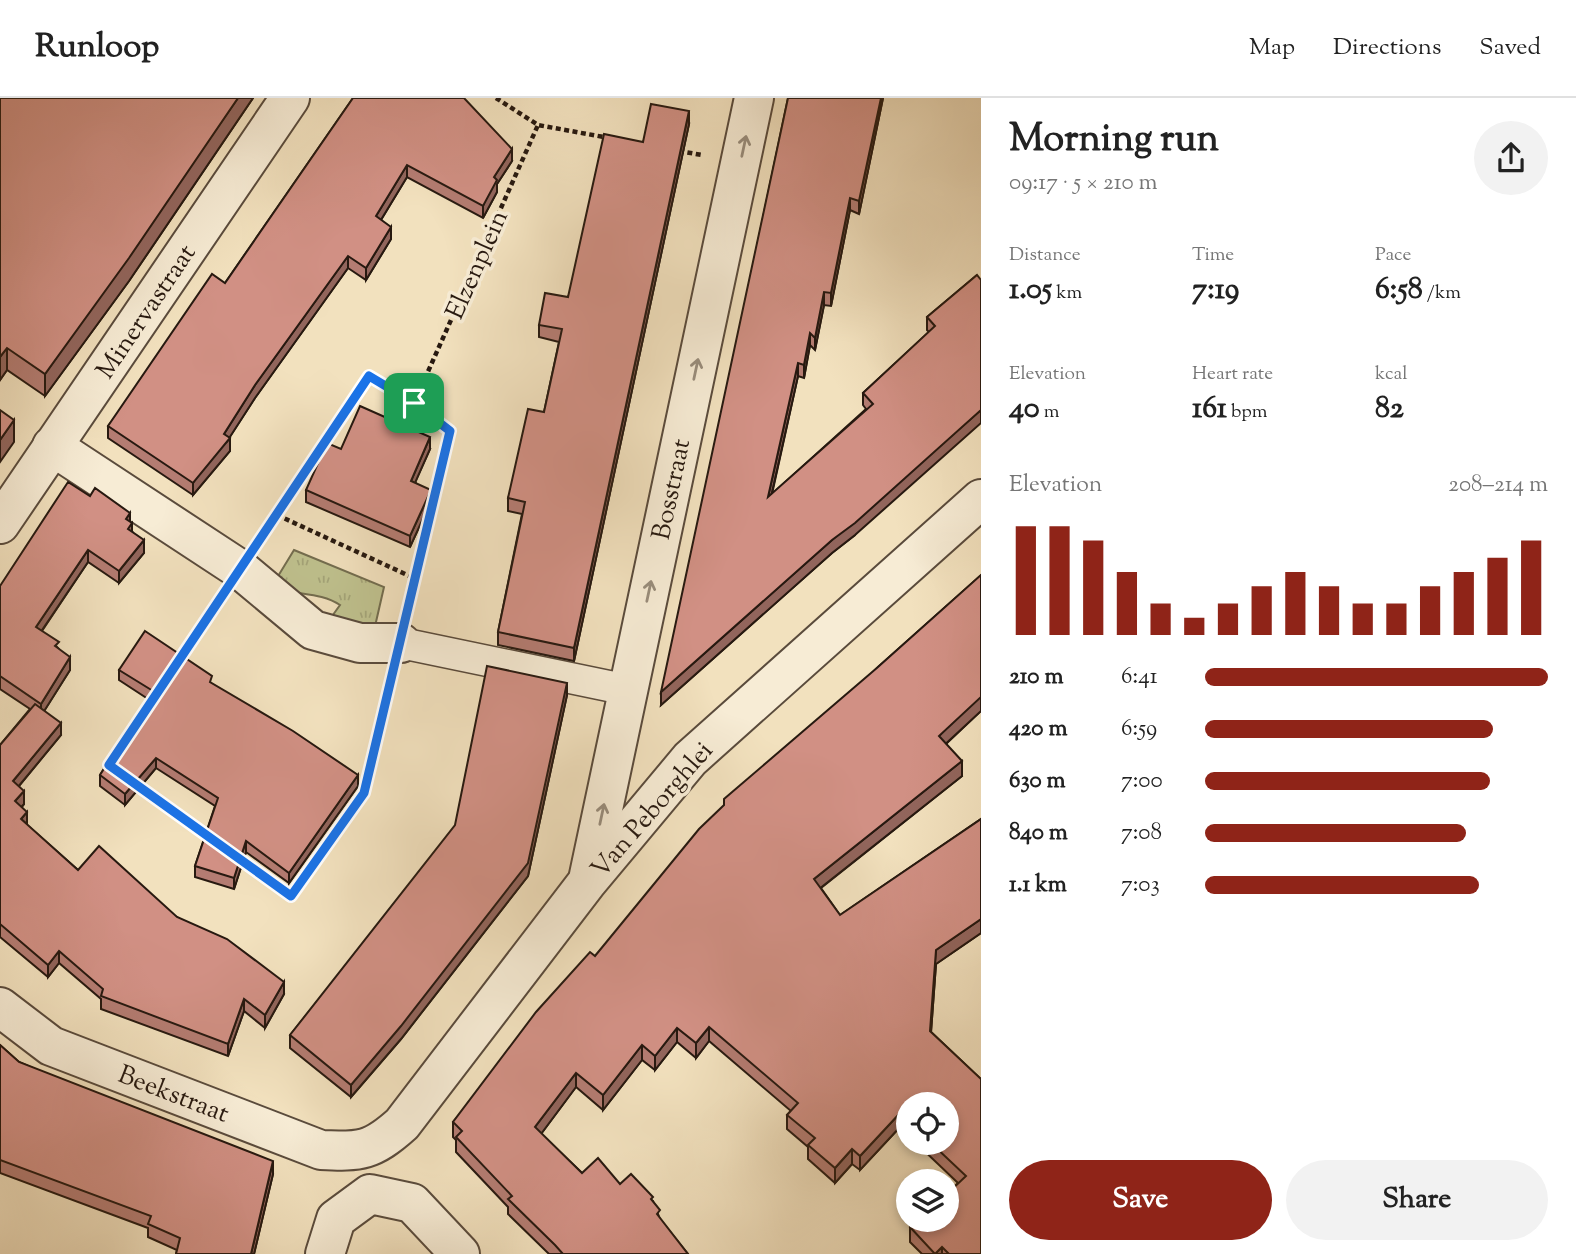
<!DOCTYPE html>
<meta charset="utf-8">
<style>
:root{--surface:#fff;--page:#f2f2f2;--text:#222;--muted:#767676;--line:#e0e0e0;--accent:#8f2418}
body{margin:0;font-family:"Sorts Mill Goudy",serif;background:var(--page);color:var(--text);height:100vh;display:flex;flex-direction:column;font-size:26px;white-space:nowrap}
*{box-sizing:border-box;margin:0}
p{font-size:23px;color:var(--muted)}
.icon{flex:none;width:38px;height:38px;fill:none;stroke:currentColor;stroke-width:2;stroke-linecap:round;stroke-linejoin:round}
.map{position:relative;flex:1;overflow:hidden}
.side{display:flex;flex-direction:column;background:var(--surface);width:595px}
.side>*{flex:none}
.buttons{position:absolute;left:896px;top:994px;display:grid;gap:14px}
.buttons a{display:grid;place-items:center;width:63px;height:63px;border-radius:50%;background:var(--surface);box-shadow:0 4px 10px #0003;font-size:35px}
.pin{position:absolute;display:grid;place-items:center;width:60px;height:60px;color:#fff;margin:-30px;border-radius:14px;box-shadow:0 4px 10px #0006}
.round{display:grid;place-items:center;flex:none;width:74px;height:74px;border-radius:37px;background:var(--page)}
.summary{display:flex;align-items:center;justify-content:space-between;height:119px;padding:0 28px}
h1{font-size:38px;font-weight:700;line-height:52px}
.stats{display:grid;grid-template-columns:repeat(3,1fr);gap:10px;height:119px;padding:7px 28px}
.stats div{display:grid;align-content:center}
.stats b{font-size:30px;font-weight:700}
.stats small{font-size:19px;font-weight:400}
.stats p{font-size:19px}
.chart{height:196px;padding:14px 28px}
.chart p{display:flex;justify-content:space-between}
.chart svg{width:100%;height:126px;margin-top:7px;stroke:var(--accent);stroke-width:6}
.action{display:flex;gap:14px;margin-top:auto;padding:14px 28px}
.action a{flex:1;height:80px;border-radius:42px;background:var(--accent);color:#fff;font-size:28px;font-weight:700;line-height:80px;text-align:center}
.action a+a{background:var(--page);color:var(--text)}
ul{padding:0 28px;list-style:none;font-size:23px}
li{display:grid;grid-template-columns:112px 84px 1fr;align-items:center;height:52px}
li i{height:18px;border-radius:9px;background:var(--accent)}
header{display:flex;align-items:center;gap:42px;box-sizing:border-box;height:98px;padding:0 35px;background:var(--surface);border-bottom:2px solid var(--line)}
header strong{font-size:33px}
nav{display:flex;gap:38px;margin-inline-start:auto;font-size:24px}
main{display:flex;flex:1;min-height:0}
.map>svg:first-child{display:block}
.grass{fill:url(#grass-tufts);stroke:#736d4f;stroke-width:2}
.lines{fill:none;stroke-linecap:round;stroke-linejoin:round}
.pedestrian-casing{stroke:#5a4b3c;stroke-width:33}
.minor-casing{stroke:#5a4b3c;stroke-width:42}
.path{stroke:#271910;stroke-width:4.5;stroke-dasharray:5 3.5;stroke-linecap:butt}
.pedestrian{stroke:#f7ecd5;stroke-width:30}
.minor{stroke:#f7ecd5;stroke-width:38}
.wall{fill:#b47c72;stroke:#271910;stroke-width:2}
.shaded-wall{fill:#92655c;stroke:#271910;stroke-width:2}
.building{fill:#d19084;stroke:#271910;stroke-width:2}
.oneway{stroke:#998d7c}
.route-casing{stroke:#fff;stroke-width:14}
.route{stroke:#1a73e8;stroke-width:9}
.labels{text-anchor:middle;stroke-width:7;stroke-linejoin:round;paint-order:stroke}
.street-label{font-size:26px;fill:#271910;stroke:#f7ecd5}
</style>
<header>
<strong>Runloop</strong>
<nav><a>Map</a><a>Directions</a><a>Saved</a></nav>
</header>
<main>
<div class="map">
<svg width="981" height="1156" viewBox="0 0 981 1156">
<defs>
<pattern id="grass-tufts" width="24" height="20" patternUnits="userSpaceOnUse" patternTransform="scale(1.75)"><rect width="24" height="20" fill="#bfc18e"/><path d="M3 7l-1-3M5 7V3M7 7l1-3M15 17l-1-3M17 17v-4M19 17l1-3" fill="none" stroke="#a4a579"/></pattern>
</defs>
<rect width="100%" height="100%" fill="#f2e1be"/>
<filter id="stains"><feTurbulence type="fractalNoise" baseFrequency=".00286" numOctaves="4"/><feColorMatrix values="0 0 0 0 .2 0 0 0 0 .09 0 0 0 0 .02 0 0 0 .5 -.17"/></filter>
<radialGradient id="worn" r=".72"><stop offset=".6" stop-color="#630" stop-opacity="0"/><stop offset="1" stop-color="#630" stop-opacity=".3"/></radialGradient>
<path class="grass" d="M294,452L384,489L373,537L325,528L340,507C319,493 294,498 272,488Z"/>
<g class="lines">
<g class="pedestrian-casing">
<path id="pedestrian" d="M401,545L628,592"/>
</g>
<g class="minor-casing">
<g id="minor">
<path d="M52,348L241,472L313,532L360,545H401"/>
<path d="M0,426L290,0"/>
<path d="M589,777L754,0"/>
<path d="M0,909L51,948L321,1052C361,1054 372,1053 402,1026L588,783L690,661L981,401"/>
<path d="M325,1156L336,1121L370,1096L412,1105L460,1156"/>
</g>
</g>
<g class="path">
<path d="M496,0L538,27L609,40"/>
<path d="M679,53L702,57"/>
<path d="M277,417L416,481"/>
<path d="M263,438L369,277L414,305L538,27"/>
<path d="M410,506L450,333L414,305"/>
<path d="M179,563L220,504"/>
<path d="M136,686L209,739"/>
<path d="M239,760L291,798L364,695L391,586"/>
</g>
<use href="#pedestrian" class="pedestrian"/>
<use href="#minor" class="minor"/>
</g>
<g class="wall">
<path d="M0,0H253L129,183L45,298L7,272L0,282Z"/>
<path d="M353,0L512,63L497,86V94L483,120L407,79L381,122L391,141L366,182L348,170L255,300L229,340L230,353L193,397L108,340V328L225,185Z"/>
<path d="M788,0H883L859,116L850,112L831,208L824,207L815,252L810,247L804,280L798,278L772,396L866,311L863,307V295L929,234L927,232V219L977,177L855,437L832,455L661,607Z"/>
<path d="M689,26L574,563L498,547V534L522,416L508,413V400L544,314L559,244L539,239V227L568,199L643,44Z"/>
<path d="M341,351H430L415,384L431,403L410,449L306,404V392Z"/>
<path d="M130,424L132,433L144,455L119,485L88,464L42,533L59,551L70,572L44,613L61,637L19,688L24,706L22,709L26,726L78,772L177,819L284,896L265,930L244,913L228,958L101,911V901L59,865L48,879L0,839V647L30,611L0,591V488Z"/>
<path d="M981,477V613L946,646L962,678L821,790L840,817L981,721V835L936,866L931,934L981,981V1156H922L910,1144V1129L958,1085L916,1045H947L908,1006V1037L900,1029L860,1072L852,1066L835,1085L808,1061V1049L787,1031V1017L791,1013L709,943L696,960L677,944L655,972L642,962L603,1012L576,989L541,1036L582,1075L620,1086L653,1103L660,1121L688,1156H549L508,1116V1109L456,1054V1042L453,1039V1024L595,858L878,569Z"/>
<path d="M119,572L212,586L358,688L289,785L246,754L234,791L195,779V768L215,708L156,670L125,707L100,688V677L148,601L119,582Z"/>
<path d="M567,597L528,778L401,941L351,999L290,950V937Z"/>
<path d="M0,947L19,964L273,1076L254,1156H176L177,1152L148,1139V1130L0,1075Z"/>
</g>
<g class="shaded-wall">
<path d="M238,0H253L129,183L45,298V276Z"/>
<path d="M881,0H883L859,116V103Z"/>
<path d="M689,13V26L574,563V550Z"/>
<path d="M512,51V63L497,86V94L483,120V108L494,79Z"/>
<path d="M407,67V79L376,130V118Z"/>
<path d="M850,100V112L831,208V195Z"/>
<path d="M391,129V141L366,182V170Z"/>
<path d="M348,158V170L255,300L226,345L230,340V353L193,397V385L255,287Z"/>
<path d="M824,194V207L815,252V240Z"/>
<path d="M810,235V247L804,280V267Z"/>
<path d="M7,250V272L0,282V259Z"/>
<path d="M798,265V278L768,412V399Z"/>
<path d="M981,312V325L855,437L832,455L661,607V594L832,442Z"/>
<path d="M14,322V344L0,364V342Z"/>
<path d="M430,339V351L411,394V383Z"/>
<path d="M431,392V403L410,449V438Z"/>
<path d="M130,415V427L132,425V438L128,432L126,421Z"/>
<path d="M144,442V455L119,485V473Z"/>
<path d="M88,452V464L36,541V529Z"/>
<path d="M70,559V572L41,618V606Z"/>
<path d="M567,585V597L528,778L401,941L351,999V987Z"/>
<path d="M981,592V613L939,652V638Z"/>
<path d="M61,625V637L13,695V683Z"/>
<path d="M156,660V670L125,707V696Z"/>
<path d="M962,663V678L814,795V781Z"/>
<path d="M358,677V688L289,785V775Z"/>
<path d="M24,693V706L15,716V703Z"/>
<path d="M27,714V726L21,721Z"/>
<path d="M246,743V754L234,791V780Z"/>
<path d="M981,821V835L936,866L930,948V933L936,852Z"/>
<path d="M59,853V865L48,879V867Z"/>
<path d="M284,884V896L265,930V917Z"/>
<path d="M244,901V913L228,958V946Z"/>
<path d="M709,929V943L696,960V945Z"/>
<path d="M677,930V944L655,972V958Z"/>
<path d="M642,947V962L603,1012V997Z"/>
<path d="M576,975V989L535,1044V1029Z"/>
<path d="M900,1015V1029L860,1072V1058Z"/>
<path d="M852,1051V1066L835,1085V1070Z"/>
<path d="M273,1063V1076L254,1156H251Z"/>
<path d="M942,1149V1156H935Z"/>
</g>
<g class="building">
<path d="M0,0H238L129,160L45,276L7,250L0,259Z"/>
<path d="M353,0H464L512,51L494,79L497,82L483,108L407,67L376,118L391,129L366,170L348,158L255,287L224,336L230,340L193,385L108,328L212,176L225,185Z"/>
<path d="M788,0H881L859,103L850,100L831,195L824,194L815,240L810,235L804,267L798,265L768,399L873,306L863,295L935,228L927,219L977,177L981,182V312L855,425L832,442L661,594Z"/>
<path d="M651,6L689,13L574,550L498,534L525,404L508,400L528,311L544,314L562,231L539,227L545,195L568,199L604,36L643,44Z"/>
<path d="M360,308L430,339L411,383L431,392L410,438L306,392L327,345L341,351Z"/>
<path d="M0,312L14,322L0,342Z"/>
<path d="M68,384L90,398L95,390L130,415L126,421L132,425L128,431L144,442L119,473L88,452L36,529L59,544L55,548L70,559L41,606L0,578V488Z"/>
<path d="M981,477V599L939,638L962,663L814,781L840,817L981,721V821L936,852L930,933L981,981V1156H949L942,1149L935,1156L910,1129L918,1122H947V1096L966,1078L931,1045H947V1006H908V1023L900,1015L860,1058L852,1051L835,1070L808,1047L815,1040L787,1017L798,1005L709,929L696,945L677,930L655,958L642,947L603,997L576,975L535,1029L582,1075L598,1060L620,1086L631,1076L653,1099L651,1101L660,1112L657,1116L688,1156H563L555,1147L508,1101L512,1098L456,1039L462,1033L453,1024L536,914L590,854L595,858L699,731L724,707V701L878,569Z"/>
<path d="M145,533L212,578L210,584L293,633L358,677L289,775L246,743L234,780L195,768L218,700L156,660L125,696L100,677L153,593L119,572Z"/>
<path d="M487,568L567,585L528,765L401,928L351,987L290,937L455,727Z"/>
<path d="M35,606L61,625L13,683L24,693L15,703L27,714L21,721L78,772L99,748L177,819L227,841L284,884L265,917L244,901L228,946L101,898L103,891L59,853L48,867L0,826V647Z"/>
<path d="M0,947L19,964L273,1063L251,1156H176L180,1140L148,1126L151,1118L0,1062Z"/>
</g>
<defs><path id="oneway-shaft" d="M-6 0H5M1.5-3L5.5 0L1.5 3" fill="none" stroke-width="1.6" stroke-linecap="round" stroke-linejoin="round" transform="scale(1.75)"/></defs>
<g class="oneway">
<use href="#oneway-shaft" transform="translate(744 48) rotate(-78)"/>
<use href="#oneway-shaft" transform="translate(696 271) rotate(-78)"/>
<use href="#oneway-shaft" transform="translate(649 493) rotate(-78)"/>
<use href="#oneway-shaft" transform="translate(602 716) rotate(-78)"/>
</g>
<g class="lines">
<g class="route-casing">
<path id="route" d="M369,278L414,305L450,333L364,695L291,798L109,667Z"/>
</g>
<use href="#route" class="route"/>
</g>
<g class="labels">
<g class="street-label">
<text transform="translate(476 166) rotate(-66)" y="9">Elzenplein</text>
<text transform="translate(145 213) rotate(-56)" y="9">Minervastraat</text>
<text transform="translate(670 391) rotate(-78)" y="9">Bosstraat</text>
<text transform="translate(651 711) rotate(-49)" y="9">Van Peborghlei</text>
<text transform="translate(174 995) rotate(21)" y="9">Beekstraat</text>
</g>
</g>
<rect width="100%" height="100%" filter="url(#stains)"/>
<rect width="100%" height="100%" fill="url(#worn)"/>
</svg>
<div class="buttons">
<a><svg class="icon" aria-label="locate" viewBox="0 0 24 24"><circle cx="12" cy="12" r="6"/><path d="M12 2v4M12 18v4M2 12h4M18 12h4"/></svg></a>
<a><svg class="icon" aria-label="layers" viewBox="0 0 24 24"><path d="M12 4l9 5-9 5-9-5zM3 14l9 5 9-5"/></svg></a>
</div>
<div class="pin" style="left:414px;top:305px;background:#1e9e55"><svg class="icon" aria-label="arrive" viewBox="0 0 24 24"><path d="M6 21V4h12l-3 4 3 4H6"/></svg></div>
</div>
<section class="side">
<div class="summary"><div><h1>Morning run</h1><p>09:17 · 5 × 210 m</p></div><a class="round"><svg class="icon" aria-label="share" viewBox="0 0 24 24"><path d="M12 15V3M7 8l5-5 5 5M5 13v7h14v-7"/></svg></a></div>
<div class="stats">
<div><p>Distance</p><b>1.05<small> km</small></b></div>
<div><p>Time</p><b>7:19</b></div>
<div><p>Pace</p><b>6:58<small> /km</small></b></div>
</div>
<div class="stats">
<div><p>Elevation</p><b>40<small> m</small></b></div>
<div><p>Heart rate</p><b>161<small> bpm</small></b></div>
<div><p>kcal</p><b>82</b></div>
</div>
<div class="chart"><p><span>Elevation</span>208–214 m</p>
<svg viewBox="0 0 160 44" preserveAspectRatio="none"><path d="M5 44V6M15 44V6M25 44V11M35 44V22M45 44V33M55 44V38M65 44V33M75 44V27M85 44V22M95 44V27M105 44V33M115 44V33M125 44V27M135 44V22M145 44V17M155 44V11"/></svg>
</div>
<ul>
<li><b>210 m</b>6:41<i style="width:100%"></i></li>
<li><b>420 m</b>6:59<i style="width:84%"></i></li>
<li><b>630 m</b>7:00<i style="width:83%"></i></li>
<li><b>840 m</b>7:08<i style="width:76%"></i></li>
<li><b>1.1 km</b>7:03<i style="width:80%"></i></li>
</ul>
<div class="action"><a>Save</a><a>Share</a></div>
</section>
</main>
